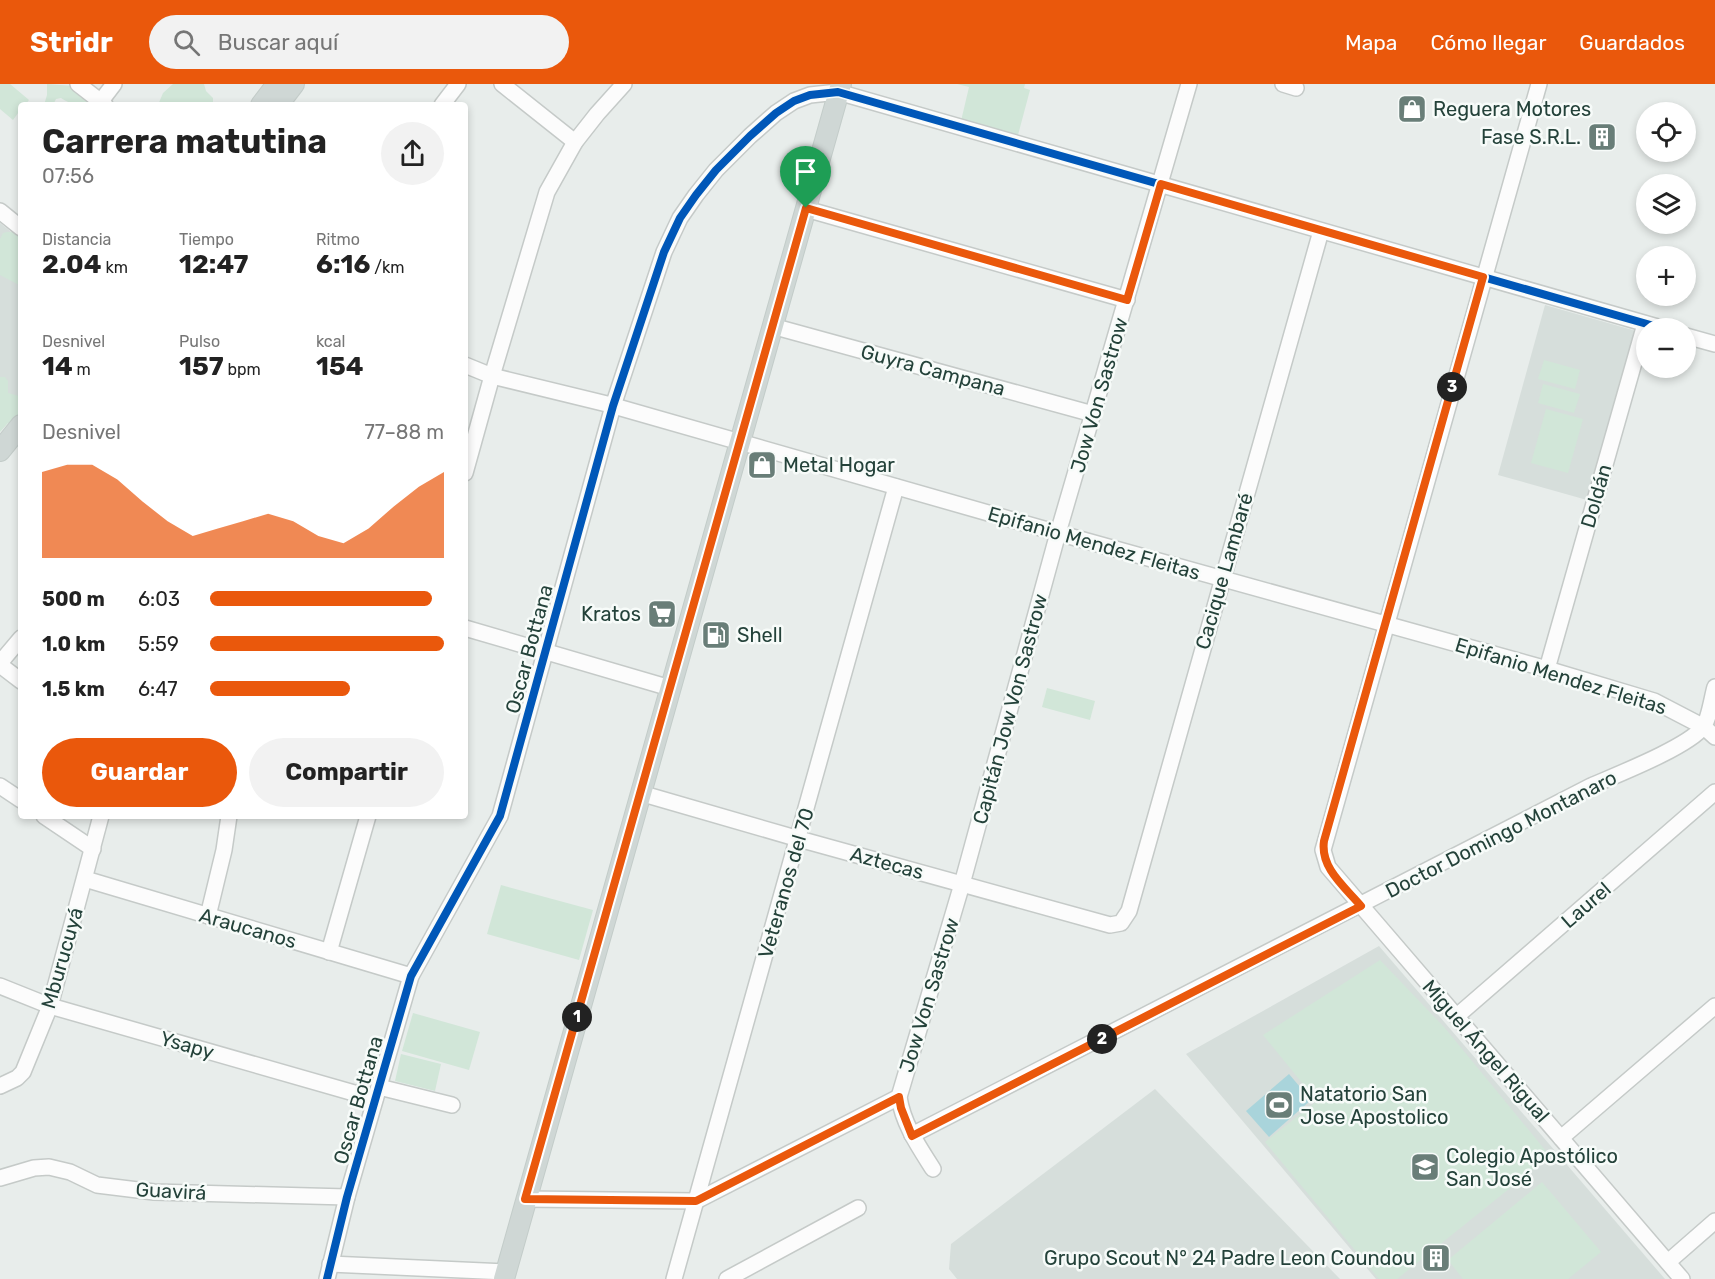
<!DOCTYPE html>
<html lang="es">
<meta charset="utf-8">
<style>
:root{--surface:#fff;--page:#f2f2f2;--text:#222;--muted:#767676;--accent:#ea580c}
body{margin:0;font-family:Rubik,sans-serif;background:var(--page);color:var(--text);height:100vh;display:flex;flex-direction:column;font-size:22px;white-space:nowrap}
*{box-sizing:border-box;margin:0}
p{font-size:20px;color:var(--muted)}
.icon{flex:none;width:33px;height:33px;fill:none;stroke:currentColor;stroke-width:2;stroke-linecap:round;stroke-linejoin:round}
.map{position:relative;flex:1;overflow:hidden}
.sheet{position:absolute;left:18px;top:18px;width:450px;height:717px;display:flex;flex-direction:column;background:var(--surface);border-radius:6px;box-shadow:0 3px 9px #0003}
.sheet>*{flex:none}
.fabs{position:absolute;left:1636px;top:18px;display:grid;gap:12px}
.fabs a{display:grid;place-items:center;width:60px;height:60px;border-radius:50%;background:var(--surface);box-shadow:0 3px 9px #0003;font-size:30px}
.pin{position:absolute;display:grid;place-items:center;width:51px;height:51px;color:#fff;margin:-62px -26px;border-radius:50% 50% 50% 0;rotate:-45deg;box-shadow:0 0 6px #0007}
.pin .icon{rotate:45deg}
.km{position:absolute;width:30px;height:30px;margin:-15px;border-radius:50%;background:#222;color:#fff;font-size:16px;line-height:30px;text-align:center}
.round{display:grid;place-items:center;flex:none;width:63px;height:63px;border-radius:32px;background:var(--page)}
.overview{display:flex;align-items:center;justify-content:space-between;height:102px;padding:0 24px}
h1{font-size:33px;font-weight:700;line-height:45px}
.figures{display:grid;grid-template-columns:repeat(3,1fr);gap:9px;height:102px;padding:6px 24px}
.figures div{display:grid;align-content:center}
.figures b{font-size:26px;font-weight:700}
.figures small{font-size:16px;font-weight:400}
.figures p{font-size:16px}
.chart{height:168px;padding:12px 24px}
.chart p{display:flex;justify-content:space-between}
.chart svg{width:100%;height:108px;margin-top:6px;fill:var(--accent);opacity:.7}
.cta{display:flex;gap:12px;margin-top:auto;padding:12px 24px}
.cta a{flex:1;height:69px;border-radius:36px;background:var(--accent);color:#fff;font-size:24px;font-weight:700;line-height:69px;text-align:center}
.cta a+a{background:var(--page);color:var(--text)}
ul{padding:0 24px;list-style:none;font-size:20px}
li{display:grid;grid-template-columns:96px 72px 1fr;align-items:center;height:45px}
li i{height:15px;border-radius:8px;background:var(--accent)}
header{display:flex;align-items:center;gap:36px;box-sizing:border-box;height:84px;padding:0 30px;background:var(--accent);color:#fff}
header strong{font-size:28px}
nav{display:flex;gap:33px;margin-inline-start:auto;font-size:21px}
.search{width:420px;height:54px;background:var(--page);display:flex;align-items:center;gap:15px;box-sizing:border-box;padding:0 21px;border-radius:33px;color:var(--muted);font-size:22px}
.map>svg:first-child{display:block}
.built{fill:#d6dedb}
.green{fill:#d1e6d8}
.water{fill:#a9d4db}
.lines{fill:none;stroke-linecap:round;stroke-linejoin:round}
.minor-casing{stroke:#c5cac8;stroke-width:18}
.major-casing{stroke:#c3ccc9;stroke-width:22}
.minor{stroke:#fcfcfc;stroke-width:15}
.major{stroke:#cfd7d5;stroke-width:20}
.cycleway-casing{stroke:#f7fbf9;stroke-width:11}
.cycleway{stroke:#0057b8;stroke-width:8}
.route-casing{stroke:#fff;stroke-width:12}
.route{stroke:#ea580c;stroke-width:8}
.labels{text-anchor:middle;stroke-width:5;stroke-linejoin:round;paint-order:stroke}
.poi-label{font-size:20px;fill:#24423a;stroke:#f7fbf9;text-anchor:start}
.street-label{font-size:20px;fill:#24423a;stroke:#f7fbf9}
</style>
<header>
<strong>Stridr</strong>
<div class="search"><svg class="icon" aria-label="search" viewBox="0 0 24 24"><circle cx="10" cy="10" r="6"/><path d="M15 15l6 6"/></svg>Buscar aquí</div>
<nav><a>Mapa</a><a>Cómo llegar</a><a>Guardados</a></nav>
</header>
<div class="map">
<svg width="1715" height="1195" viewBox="0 0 1715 1195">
<rect width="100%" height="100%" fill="#e8edeb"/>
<g class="built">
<path d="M0,139L21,156V312L0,339Z"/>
<path d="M1545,221L1636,247L1587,416L1498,391Z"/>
<path d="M1379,862L1665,1195H1376L1186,970Z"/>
<path d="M1155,1005L1340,1195H957L949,1185L951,1160Z"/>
</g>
<g class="green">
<path d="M0,0H10L29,16L25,21H21V25L13,36L0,25Z"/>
<path d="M47,0L74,2L105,21C90,21 73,23 61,14L56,15L53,21H44L47,11Z"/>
<path d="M173,0H204L206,7L213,14V19L210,21H158L163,9Z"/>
<path d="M957,0H1025L1024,4L1030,6L1018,51L961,37L969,3Z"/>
<path d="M7,148H21V217L19,201L0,191V155L3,149Z"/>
<path d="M1544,276L1580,286L1575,305L1538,295Z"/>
<path d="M0,293H5L8,297V309L19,312L21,308V341L8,339L0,348Z"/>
<path d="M1543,300L1580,310L1574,329L1538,319Z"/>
<path d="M1546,325L1583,335L1568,389L1531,379Z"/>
<path d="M1047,604L1095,617L1090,636L1042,623Z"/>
<path d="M501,801L593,826L579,876L487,850Z"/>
<path d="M1380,876L1444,943L1550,1072L1397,1195H1379L1265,1058L1317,1017L1263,951Z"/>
<path d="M413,929L480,948L469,986L402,967Z"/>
<path d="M401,970L441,980L435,1007L395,997Z"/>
<path d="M1542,1098L1601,1168L1568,1195H1463L1448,1176Z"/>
</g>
<path class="water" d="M1289,990L1311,1016L1269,1053L1246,1027Z"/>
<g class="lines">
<g class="minor-casing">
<g id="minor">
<path d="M78,0L105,21"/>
<path d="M502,0L575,58"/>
<path d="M1283,0L1296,4"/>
<path d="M1539,0L1323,766L1328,783L1682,1195"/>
<path d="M101,17L114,0"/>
<path d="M442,21L458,0"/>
<path d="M806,125L1127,216"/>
<path d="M0,127L21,144"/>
<path d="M772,242L1093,330"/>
<path d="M1686,252L1715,260"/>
<path d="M465,281L492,292L607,320L1058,449L1547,585L1654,617L1704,643L1715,653"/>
<path d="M465,389L492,292L547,108L575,58L597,30L624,0"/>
<path d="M465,544L670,604"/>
<path d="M0,579L21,554"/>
<path d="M0,581L21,597"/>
<path d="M1547,585L1645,240"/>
<path d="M0,702L21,716"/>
<path d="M640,709L799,755L1110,841L1121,839L1129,827L1321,147"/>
<path d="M44,732L93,765"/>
<path d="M85,795L411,892"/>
<path d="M208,832L224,766L229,732"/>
<path d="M329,868L368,732"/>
<path d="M0,902L50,922L375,1015"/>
<path d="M1457,932L1715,708"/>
<path d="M0,1002L17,994L23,988L50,922L101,732"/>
<path d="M379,1003L452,1021"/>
<path d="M912,1051L1591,702C1616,691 1688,663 1703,643C1709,636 1712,613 1715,603"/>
<path d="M1561,1054L1715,922"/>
<path d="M933,1085C919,1063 903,1040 899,1013L962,800L1058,449L1189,0"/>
<path d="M0,1094L34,1084L49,1083L70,1088L97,1101L154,1108L347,1113"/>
<path d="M525,1115L696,1117L899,1013"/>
<path d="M1668,1178L1715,1137"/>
<path d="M330,1180L506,1188"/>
<path d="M327,1195L347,1113L411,892L500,732L613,322L664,168L680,134L696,111L716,86L750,52L776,29L794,17L810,11L838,8L1661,244"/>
<path d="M674,1195L896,403"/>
<path d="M727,1195L858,1124"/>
</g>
</g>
<g class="major-casing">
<g id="major">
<path d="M261,21L277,0"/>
<path d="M278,21L294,0"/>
<path d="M0,367L21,341"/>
<path d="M504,1195L841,0"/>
</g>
</g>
<use href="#minor" class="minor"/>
<use href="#major" class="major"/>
<g class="cycleway-casing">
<path id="cycleway" d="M327,1195L347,1113L411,892L500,732L613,322L664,168L680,134L696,111L716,86L750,52L776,29L794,17L810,11L838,8L1661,244"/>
</g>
<use href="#cycleway" class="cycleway"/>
</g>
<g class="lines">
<g class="route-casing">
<path id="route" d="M1161,100L1483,193L1324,757C1320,784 1345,803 1361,822L912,1052L901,1024L899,1013L696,1117L525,1115L806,124L1127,216Z"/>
</g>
<use href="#route" class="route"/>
</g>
<defs>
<g id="shop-square" transform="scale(1.5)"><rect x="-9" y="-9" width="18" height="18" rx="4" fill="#697e78" stroke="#f7fbf9"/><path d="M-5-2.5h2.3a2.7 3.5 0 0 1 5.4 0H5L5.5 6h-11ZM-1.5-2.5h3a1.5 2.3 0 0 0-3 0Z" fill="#fff"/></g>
<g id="building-square" transform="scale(1.5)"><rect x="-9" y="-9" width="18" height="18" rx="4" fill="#697e78" stroke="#f7fbf9"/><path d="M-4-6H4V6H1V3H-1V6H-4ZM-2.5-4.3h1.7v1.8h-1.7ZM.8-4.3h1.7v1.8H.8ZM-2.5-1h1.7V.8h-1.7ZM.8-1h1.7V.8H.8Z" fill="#fff"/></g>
<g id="supermarket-square" transform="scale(1.5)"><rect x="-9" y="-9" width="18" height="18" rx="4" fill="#697e78" stroke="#f7fbf9"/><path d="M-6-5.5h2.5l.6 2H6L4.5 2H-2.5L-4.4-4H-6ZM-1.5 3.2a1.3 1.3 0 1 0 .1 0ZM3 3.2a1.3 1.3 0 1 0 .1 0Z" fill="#fff"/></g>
<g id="fuel-square" transform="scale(1.5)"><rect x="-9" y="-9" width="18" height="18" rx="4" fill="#697e78" stroke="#f7fbf9"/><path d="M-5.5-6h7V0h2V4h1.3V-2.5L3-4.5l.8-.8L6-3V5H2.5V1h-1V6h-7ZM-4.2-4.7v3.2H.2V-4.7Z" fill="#fff"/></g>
<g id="stadium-square" transform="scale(1.5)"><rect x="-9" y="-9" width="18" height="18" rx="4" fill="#697e78" stroke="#f7fbf9"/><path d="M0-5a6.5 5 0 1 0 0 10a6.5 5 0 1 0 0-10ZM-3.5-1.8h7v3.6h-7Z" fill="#fff"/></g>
<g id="school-square" transform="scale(1.5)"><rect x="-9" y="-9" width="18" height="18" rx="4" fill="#697e78" stroke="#f7fbf9"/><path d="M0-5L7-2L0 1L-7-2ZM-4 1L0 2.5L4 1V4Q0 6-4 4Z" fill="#fff"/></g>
</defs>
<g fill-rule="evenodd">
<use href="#shop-square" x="1412" y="25"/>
<use href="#building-square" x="1602" y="53"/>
<use href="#shop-square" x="762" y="381"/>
<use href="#supermarket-square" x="662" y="530"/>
<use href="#fuel-square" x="716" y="551"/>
<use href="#stadium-square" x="1279" y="1021"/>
<use href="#school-square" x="1425" y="1083"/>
<use href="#building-square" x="1436" y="1174"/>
</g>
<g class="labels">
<g class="poi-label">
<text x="1433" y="32">Reguera Motores</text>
<text x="1581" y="60" text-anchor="end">Fase S.R.L.</text>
<text x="783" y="388">Metal Hogar</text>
<text x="641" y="537" text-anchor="end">Kratos</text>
<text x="737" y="558">Shell</text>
<text x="1300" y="1017">Natatorio San<tspan x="1300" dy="23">Jose Apostolico</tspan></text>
<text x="1446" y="1079">Colegio Apostólico<tspan x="1446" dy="23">San José</tspan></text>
<text x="1415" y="1181" text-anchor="end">Grupo Scout N° 24 Padre Leon Coundou</text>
</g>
<g class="street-label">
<text transform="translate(933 286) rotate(15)" y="7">Guyra Campana</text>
<text transform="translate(1099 311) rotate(-74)" y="7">Jow Von Sastrow</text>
<text transform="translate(1596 412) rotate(-74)" y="7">Doldán</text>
<text transform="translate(1094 459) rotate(16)" y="7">Epifanio Mendez Fleitas</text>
<text transform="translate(1224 487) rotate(-74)" y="7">Cacique Lambaré</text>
<text transform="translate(529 565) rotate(-75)" y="7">Oscar Bottana</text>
<text transform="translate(1561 592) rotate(17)" y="7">Epifanio Mendez Fleitas</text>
<text transform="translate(1010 625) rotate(-75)" y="7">Capitán Jow Von Sastrow</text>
<text transform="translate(1501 750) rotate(-27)" y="7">Doctor Domingo Montanaro</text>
<text transform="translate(887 779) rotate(15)" y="7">Aztecas</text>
<text transform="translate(786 799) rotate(-74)" y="7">Veteranos del 70</text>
<text transform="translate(1586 821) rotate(-41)" y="7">Laurel</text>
<text transform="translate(248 844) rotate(16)" y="7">Araucanos</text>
<text transform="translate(62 874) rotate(-74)" y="7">Mburucuyá</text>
<text transform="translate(929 911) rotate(-73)" y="7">Jow Von Sastrow</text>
<text transform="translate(187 961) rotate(16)" y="7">Ysapy</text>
<text transform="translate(1486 967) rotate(49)" y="7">Miguel Ángel Rigual</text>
<text transform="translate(358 1016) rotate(-74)" y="7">Oscar Bottana</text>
<text transform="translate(171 1107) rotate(3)" y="7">Guavirá</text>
</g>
</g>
</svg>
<div class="fabs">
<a><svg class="icon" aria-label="locate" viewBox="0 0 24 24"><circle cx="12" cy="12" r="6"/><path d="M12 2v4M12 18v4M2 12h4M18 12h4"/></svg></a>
<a><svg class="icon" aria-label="layers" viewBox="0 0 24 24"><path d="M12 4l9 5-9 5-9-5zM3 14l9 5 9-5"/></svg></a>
<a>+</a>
<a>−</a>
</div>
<div class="pin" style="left:806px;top:124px;background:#1e9e55"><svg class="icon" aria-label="arrive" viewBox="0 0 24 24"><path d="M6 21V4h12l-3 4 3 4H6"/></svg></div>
<b class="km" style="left:577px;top:933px">1</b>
<b class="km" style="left:1102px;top:955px">2</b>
<b class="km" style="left:1452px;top:303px">3</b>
<section class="sheet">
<div class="overview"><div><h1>Carrera matutina</h1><p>07:56</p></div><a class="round"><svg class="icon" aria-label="share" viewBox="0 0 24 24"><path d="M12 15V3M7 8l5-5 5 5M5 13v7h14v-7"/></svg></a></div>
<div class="figures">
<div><p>Distancia</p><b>2.04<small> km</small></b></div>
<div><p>Tiempo</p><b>12:47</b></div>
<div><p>Ritmo</p><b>6:16<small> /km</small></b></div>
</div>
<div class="figures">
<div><p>Desnivel</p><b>14<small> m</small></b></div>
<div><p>Pulso</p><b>157<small> bpm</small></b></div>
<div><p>kcal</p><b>154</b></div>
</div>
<div class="chart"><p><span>Desnivel</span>77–88 m</p>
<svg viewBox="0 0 160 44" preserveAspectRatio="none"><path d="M0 44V9L10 6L20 6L30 12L40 21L50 29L60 35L70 32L80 29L90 26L100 29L110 35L120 38L130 32L140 23L150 15L160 9V44z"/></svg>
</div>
<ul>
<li><b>500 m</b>6:03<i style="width:95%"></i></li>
<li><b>1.0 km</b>5:59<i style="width:100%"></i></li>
<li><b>1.5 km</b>6:47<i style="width:60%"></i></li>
</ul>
<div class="cta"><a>Guardar</a><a>Compartir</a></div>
</section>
</div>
